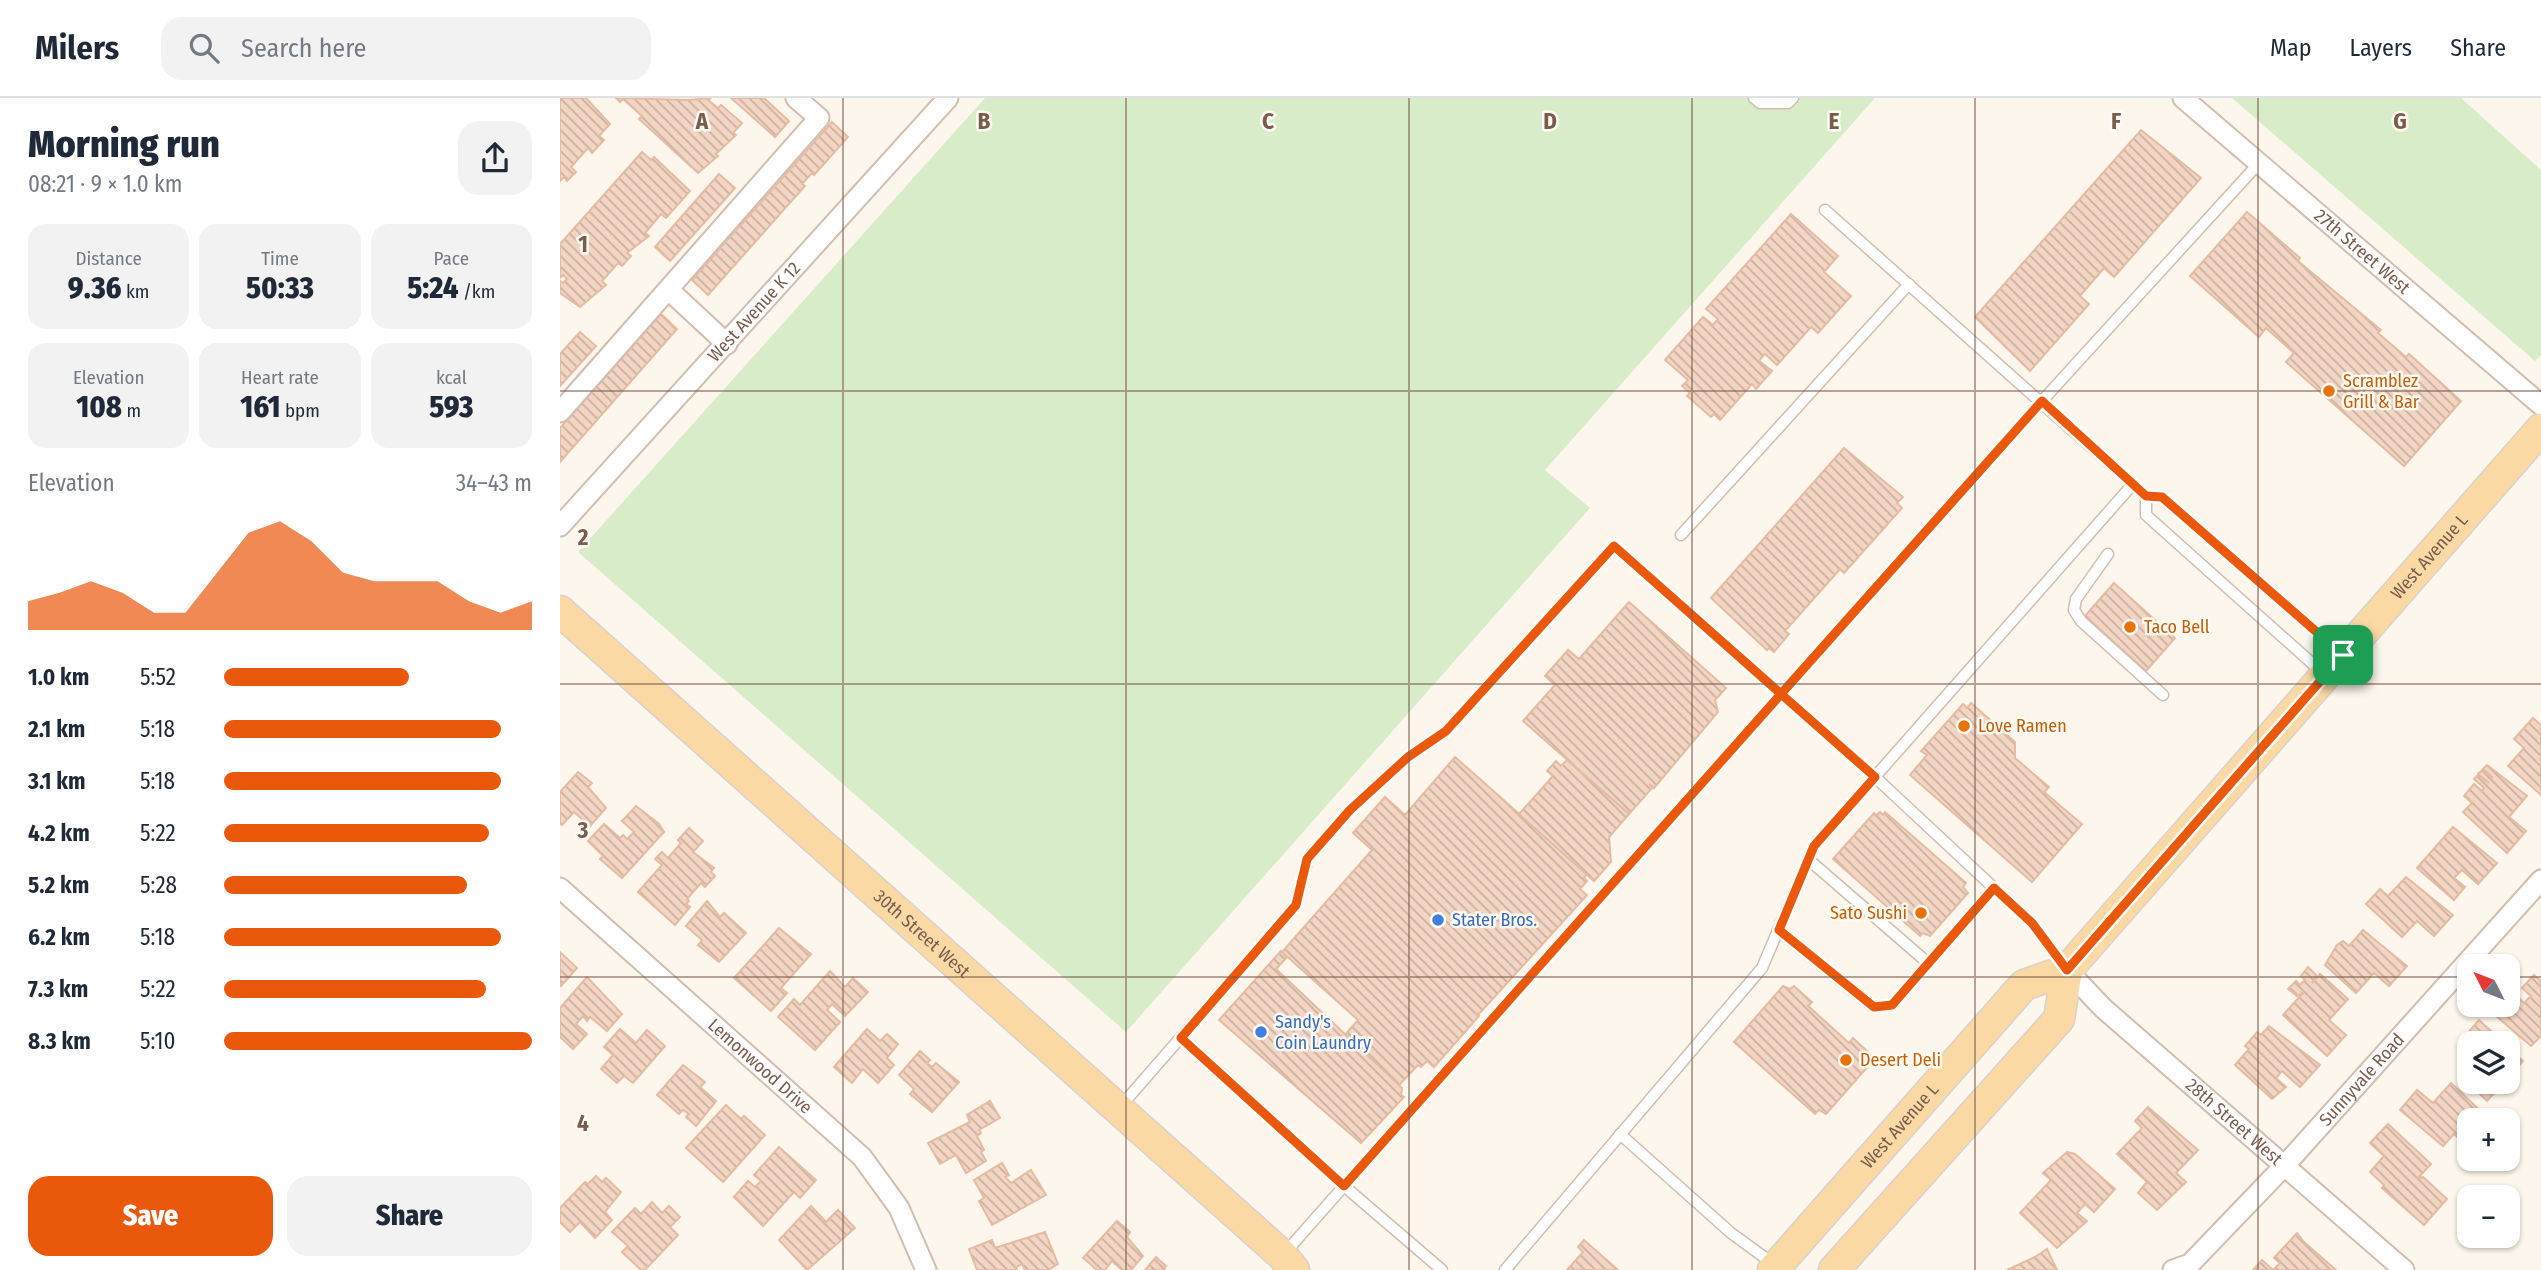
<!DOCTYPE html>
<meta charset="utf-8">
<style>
:root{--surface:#fff;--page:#f2f2f3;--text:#1f2937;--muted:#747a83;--line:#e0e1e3;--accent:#ea580c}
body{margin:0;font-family:"Fira Sans Condensed",sans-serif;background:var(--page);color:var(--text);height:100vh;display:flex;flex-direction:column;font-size:26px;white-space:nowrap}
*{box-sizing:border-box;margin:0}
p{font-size:23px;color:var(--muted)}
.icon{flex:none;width:38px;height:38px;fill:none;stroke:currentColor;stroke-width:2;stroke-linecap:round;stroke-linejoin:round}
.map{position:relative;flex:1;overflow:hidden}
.drawer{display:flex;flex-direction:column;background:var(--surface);width:560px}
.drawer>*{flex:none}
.needle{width:46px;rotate:312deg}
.controls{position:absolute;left:1897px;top:856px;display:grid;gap:14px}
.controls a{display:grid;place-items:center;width:63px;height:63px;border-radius:14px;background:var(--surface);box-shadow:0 2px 5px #0004;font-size:35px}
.pin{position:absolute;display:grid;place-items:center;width:60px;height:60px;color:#fff;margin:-30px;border-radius:14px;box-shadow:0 4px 10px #0006}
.round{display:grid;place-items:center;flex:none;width:74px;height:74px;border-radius:21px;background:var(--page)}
.summary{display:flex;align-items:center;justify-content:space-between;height:119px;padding:0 28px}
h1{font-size:38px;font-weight:800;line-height:52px}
.stats{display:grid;grid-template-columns:repeat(3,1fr);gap:10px;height:119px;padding:7px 28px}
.stats div{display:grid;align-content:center;border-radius:18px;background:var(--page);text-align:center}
.stats b{font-size:30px;font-weight:800}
.stats small{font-size:19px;font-weight:400}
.stats p{font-size:19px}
.chart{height:196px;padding:14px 28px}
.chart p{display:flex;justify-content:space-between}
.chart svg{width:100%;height:126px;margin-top:7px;fill:var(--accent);opacity:.7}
.cta{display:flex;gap:14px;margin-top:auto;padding:14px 28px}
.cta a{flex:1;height:80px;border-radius:21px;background:var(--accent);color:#fff;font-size:28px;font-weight:800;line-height:80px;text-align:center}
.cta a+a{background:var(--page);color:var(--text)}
ul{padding:0 28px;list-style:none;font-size:23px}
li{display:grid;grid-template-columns:112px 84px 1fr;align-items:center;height:52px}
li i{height:18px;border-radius:9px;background:var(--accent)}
header{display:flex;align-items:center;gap:42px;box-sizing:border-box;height:98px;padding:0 35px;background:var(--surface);border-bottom:2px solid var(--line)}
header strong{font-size:33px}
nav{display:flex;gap:38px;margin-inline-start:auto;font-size:24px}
.search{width:490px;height:63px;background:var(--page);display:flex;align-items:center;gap:18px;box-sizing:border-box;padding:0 24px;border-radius:21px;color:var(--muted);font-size:26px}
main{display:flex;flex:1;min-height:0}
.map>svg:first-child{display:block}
.grass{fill:#d8ecc9}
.building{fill:url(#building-back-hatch);stroke:#e6bba3;stroke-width:2}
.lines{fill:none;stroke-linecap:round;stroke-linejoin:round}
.service-casing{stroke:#d1beb0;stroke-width:13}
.minor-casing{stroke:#d1beb0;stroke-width:23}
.primary-casing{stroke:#dad1cd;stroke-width:33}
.service{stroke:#fff;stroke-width:10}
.minor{stroke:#fff;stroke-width:19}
.primary{stroke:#fbd9a5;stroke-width:30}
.route-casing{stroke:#fff;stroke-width:14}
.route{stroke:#ea580c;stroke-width:9}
.grid{fill:none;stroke:#7a5c4d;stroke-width:2;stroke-opacity:0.55}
.food-dot{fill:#e8710a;stroke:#fffaf3;stroke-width:2.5}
.shop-dot{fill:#3f7fe0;stroke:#fffaf3;stroke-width:2.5}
.labels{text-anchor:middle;stroke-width:5;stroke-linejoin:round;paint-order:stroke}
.street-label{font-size:18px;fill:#7a5c4d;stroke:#fffaf3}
.food-label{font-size:18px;fill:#c56008;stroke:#fffaf3;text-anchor:start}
.shop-label{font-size:18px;fill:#366cbe;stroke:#fffaf3;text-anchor:start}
.grid-label{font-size:23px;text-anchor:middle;font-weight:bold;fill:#7a5c4d;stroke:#fffaf3;stroke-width:5;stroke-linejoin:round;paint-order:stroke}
</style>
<header>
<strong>Milers</strong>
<div class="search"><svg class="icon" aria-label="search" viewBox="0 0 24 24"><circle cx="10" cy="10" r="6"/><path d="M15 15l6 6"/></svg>Search here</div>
<nav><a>Map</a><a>Layers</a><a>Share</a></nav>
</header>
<main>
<section class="drawer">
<div class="summary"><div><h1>Morning run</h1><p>08:21 · 9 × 1.0 km</p></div><a class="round"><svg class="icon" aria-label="share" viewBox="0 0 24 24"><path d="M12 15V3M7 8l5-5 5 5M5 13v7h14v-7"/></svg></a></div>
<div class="stats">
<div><p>Distance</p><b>9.36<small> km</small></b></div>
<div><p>Time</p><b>50:33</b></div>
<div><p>Pace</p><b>5:24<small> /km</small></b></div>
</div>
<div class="stats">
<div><p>Elevation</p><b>108<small> m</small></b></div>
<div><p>Heart rate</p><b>161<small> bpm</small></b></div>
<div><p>kcal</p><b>593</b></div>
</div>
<div class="chart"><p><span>Elevation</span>34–43 m</p>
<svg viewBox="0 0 160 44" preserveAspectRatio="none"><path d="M0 44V34L10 31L20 27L30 31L40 38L50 38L60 24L70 10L80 6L90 13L100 24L110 27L120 27L130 27L140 34L150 38L160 34V44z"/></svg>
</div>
<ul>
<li><b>1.0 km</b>5:52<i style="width:60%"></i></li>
<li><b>2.1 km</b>5:18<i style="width:90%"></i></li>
<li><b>3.1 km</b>5:18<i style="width:90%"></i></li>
<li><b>4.2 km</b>5:22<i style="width:86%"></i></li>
<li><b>5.2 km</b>5:28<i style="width:79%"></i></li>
<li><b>6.2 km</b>5:18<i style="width:90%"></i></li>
<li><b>7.3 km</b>5:22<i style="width:85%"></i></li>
<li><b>8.3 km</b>5:10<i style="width:100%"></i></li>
</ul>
<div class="cta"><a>Save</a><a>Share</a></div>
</section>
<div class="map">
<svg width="1981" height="1172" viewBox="0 0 1981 1172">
<defs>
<pattern id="building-back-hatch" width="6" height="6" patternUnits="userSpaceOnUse" patternTransform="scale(1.75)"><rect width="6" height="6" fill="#f3d5c3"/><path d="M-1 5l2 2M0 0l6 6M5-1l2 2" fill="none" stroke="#cab0a1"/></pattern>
</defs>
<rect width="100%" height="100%" fill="#fdf6ec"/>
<g class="grass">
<path d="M425,0H1315L985,372L1030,410L566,934L18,454Z"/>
<path d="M1672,0H1901L1981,72V257L1975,263Z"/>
</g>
<g class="building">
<path d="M0,0H26L50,26L39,38L44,42L32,55L28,50L11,69L16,74L7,83L4,79L0,83Z"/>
<path d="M56,0L128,2L151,0L148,2L158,10L161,7L182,25L173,35L176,37L156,56L158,58L138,75L79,21L82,18L63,1L60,4Z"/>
<path d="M171,0H204L229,23L215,39Z"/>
<path d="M272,24L288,39L254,77L252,75L242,86L245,88L148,197L132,182Z"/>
<path d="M1581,32L1641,80L1554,179L1544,170L1520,198L1529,206L1470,273L1415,219Z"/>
<path d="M82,54L91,62L94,59L130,93L106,120L101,116L85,135L89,138L67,155L71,158L62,168L58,165L42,183L46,187L20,209L0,195V183L3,185L7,181L3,177L0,180V146Z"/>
<path d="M159,76L175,90L110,163L95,149Z"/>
<path d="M1687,114L1740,160L1738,163L1821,232L1818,235L1846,259L1849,256L1901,303L1844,368L1726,264L1734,255L1706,230L1699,239L1630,178Z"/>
<path d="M1231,116L1278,158L1264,174L1291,198L1258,235L1251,229L1217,267L1205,256L1203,258L1199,263L1212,273L1196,291L1192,286L1160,322L1154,316L1151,319L1127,298L1130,295L1122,288L1128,282L1105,262L1143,219L1153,227L1158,221L1146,211Z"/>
<path d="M101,216L117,231L0,364V330Z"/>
<path d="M20,234L36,248L0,288V256Z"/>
<path d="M1284,350L1343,399L1337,405L1342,410L1284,475L1280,471L1225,533L1229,536L1214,554L1209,550L1207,552L1151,500Z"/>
<path d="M1554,485L1615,540L1586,573L1525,518Z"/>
<path d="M1069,504L1166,590L1155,602L1158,614L1094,690L1089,686L1093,689L1069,716L963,623L995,587L985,578L1008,552L1019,561Z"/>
<path d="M1411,605L1455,644V660L1489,689L1484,694L1522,726L1472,784L1350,677L1367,657L1361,653L1403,606L1407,610Z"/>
<path d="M1973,620L1981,627V697L1948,668L1964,650L1954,641Z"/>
<path d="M895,659L1027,776L1024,780L1027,783L1020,791L1027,797L919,916L915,915L919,918L874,969L867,963L861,969L858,967L839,987L784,938L798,922L722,854L812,752L793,735L825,699L845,717Z"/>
<path d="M1007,662L1069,716L1049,739L1051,764L1034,783L959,716L993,678L987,673L996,663L1001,668Z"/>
<path d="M1927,667L1967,698L1949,719L1966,733L1947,755L1903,714L1912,705L1904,698L1914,686L1922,693L1924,690L1914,681L1918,677L1929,685L1918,676L1922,672L1933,680L1923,671Z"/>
<path d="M18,674L32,685L28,689L46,710L30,728L14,714L2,727L0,725V694Z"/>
<path d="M76,708L99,726L104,734L62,780L40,761L43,758L28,743L44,726L60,740L63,737L67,741L74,734L62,723Z"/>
<path d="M1320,714L1323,717L1325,714L1406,785L1403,789L1408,795L1370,838L1363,835L1360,838L1273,761L1314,715L1317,717Z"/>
<path d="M1893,729L1937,765L1918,786L1902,772L1894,780L1905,789L1894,802L1857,770Z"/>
<path d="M129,730L143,743L133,754L154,770L151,774L155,778L145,789L141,785L127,801L129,803L126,806L130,809L115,827L78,794L102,767L95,761L102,754L108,760L121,745L118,742Z"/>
<path d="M1846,779L1893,817L1874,838L1857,823L1842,839L1806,806L1820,791L1828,798Z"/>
<path d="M147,803L160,819L164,815L186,835L159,864L138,847L142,842L126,828Z"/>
<path d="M219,830L251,856L221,890L227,895L211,913L174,880Z"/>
<path d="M1803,832L1847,868L1829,888L1814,875L1796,895L1765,867L1777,847L1783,843L1789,848Z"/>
<path d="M721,853L727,859L716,871L842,990L841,997L844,999L801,1045L659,922Z"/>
<path d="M0,854L17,870L1,888L0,887Z"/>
<path d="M1748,869L1756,877L1752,885L1760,876L1788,901L1769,922L1786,937L1767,958L1723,917L1744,894L1737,898L1728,891L1736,883L1740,887L1745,882L1741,878Z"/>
<path d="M270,873L285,889L293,880L308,894L285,918L272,906L267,912L280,924L255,952L218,919L234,901L240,907Z"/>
<path d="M1974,877L1981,883V938L1971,948L1929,912L1934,906H1948V890L1964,905L1971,898L1962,890Z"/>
<path d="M27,879L62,916L47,933L30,919L27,923L23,918L16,926L27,936L13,951L0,939V910Z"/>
<path d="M1223,888L1230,891L1234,888L1252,904L1248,908L1289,945L1293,940L1309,955L1306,958L1310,966L1266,1016L1259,1012L1255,1016L1174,944Z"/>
<path d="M1919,922L1944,945H1909V952L1900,944Z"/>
<path d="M1709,928L1760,967L1740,989L1722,973L1716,980L1726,989L1712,1001L1675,967L1689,951L1685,948L1697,934L1701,937Z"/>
<path d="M60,931L76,945L87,932L105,948L73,985L64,978L57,985L41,971L53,957L44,949Z"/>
<path d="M307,931L320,943L327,936L338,946L327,960L334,967L318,985L303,971L292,985L274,969Z"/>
<path d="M1948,949L1963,963L1948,980Z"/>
<path d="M360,953L370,962L367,965L372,969L376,965L399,984L372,1014L350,996L354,991L339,977Z"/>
<path d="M123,967L145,984L140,989L156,1003L136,1028L126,1019L129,1016L123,1012L119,1016L97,997Z"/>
<path d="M1909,970V984H1944L1927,1003L1902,978Z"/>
<path d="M1891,985L1928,1020L1909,1022V1041L1905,1046L1894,1036L1883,1048L1840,1012L1857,992L1873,1005Z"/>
<path d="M430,1003L440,1020L419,1032L421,1035L417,1038L424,1052L421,1054L426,1063L406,1075L396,1057L380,1066L368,1045L410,1024L407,1017Z"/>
<path d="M166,1007L181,1021L184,1018L205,1037L163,1084L126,1050Z"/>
<path d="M1588,1009L1638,1052L1616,1075L1626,1084L1597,1112L1578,1095L1587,1084L1557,1056L1582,1030L1575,1023Z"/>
<path d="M1828,1026L1871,1066L1857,1081L1863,1079L1887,1101L1864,1127L1822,1090L1824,1087L1810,1074L1824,1058L1810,1045Z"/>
<path d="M219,1049L256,1082L240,1100L234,1094L203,1128L174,1099L188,1083L195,1089L201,1083L194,1077Z"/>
<path d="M1507,1054L1515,1056L1555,1091L1534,1114L1525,1106L1517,1115L1527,1123L1497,1150L1460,1115L1491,1082L1483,1075Z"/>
<path d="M442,1065L449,1077L445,1079L451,1085L471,1072L486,1097L432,1127L419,1103L424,1100L414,1082Z"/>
<path d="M36,1078L42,1084L46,1080L61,1094L45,1114L52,1122L35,1140L20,1124L10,1134L0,1124V1110L25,1084L28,1086Z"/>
<path d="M92,1104L102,1115L109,1108L120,1119L110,1129L118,1137L85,1172H81L62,1154L68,1148L52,1134L75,1110L81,1116Z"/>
<path d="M251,1108L266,1124L278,1112L295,1130L247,1172L219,1142Z"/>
<path d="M557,1123L570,1134L567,1139L583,1158L571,1172H562L552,1163L545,1172H537L523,1160Z"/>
<path d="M485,1134L498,1166L488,1172H465L462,1166L456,1169L457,1172H417L409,1151L432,1142L435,1150Z"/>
<path d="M1737,1135L1744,1144L1776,1172H1713L1720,1165L1714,1160Z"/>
<path d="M1024,1142L1058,1172H1007L1023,1154L1018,1149Z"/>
<path d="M1487,1151L1497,1172H1447L1475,1159Z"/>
<path d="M596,1159L606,1168L604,1172H585Z"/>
<path d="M1702,1162L1713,1172H1693Z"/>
</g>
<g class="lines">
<g class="service-casing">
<g id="service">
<path d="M1194,0L1200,5H1228L1233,0"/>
<path d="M1265,112L1586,398L1602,399L1780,554"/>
<path d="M1586,398V417L1764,576"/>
<path d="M1121,437L1349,186"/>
<path d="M1548,456L1516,501L1514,512L1521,523L1603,597"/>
<path d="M1249,762L1368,865"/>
<path d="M1218,832L1313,909L1332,907L1434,790"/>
<path d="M621,939L784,1088L724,1156"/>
<path d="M561,1008L736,807L748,760L790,712L848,659L886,633L1054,448L1315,679L1434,790L1472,825L1505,869"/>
<path d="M1060,1036L1171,1135L1215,1167"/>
<path d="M882,1172L784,1088L1482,303L1699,65"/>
<path d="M945,1172L1202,870L1254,748L1573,386"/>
</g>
</g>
<g class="minor-casing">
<g id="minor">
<path id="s1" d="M1623,0L1981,307"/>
<path d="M110,193L167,246"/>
<path d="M0,314L259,20L236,0"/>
<path id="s2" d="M0,428L388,0"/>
<path id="s3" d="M0,790L302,1059L339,1110L366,1172"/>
<path id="s4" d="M1507,872L1543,910L1844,1172"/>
<path id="s5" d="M1613,1172L1630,1166L1726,1066L1981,782"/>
</g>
</g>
<g class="primary-casing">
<g id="primary">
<path id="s6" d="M0,513L723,1158L734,1172"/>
<path id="s7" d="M1213,1172L1464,887L1507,872L1981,331"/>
<path d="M1274,1172L1499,921L1507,872"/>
</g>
</g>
<use href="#service" class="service"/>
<use href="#minor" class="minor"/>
<use href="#primary" class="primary"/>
</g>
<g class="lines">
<g class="route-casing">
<path id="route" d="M1783,557L1602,399L1586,398L1482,303L1221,596L1054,448L886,633L848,659L790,712L747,761L736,807L621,940L784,1088L1221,596L1315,679L1254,748L1219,832L1314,909L1332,907L1434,790L1472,825L1507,872L1783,557"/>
</g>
<use href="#route" class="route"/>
</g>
<path class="grid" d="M283,0V1172M566,0V1172M849,0V1172M1132,0V1172M1415,0V1172M1698,0V1172M0,293H1981M0,586H1981M0,879H1909M1948,879H1981"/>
<g class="food-dot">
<circle cx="1769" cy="293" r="7"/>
<circle cx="1570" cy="529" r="7"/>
<circle cx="1404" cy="628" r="7"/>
<circle cx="1361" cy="815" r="7"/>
<circle cx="1286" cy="962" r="7"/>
</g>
<g class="shop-dot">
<circle cx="878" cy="822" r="7"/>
<circle cx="701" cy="934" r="7"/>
</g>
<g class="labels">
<g class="street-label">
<text dy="6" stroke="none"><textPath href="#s1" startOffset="236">27th Street West</textPath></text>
<text dy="6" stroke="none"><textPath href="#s2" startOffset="289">West Avenue K 12</textPath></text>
<text dy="6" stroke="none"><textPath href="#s7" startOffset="975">West Avenue L</textPath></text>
<text dy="6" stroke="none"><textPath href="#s6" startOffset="485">30th Street West</textPath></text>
<text dy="6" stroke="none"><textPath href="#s3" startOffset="268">Lemonwood Drive</textPath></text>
<text dy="6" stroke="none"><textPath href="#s5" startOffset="270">Sunnyvale Road</textPath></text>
<text dy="6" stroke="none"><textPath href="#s4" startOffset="226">28th Street West</textPath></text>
<text dy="6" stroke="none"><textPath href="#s7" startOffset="192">West Avenue L</textPath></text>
</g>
<g class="food-label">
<text x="1783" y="289">Scramblez<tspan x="1783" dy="21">Grill &amp; Bar</tspan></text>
<text x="1584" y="535">Taco Bell</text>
<text x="1418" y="634">Love Ramen</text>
<text x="1347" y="821" text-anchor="end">Sato Sushi</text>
<text x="1300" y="968">Desert Deli</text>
</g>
<g class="shop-label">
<text x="892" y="828">Stater Bros.</text>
<text x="715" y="930">Sandy's<tspan x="715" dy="21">Coin Laundry</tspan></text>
</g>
</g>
<g class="grid-label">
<text x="142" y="31">A</text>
<text x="424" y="31">B</text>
<text x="708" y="31">C</text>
<text x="990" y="31">D</text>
<text x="1274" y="31">E</text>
<text x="1556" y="31">F</text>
<text x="1840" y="31">G</text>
<text x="23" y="154">1</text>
<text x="23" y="447">2</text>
<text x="23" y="740">3</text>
<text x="23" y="1033">4</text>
</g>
</svg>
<div class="controls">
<a><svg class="needle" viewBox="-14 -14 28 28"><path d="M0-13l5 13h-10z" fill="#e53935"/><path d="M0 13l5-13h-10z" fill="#747a83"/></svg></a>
<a><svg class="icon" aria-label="layers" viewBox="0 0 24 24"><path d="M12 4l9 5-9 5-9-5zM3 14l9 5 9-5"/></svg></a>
<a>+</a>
<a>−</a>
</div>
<div class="pin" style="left:1783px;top:557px;background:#1e9e55"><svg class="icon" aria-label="arrive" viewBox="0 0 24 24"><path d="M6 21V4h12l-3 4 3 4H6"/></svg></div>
</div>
</main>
